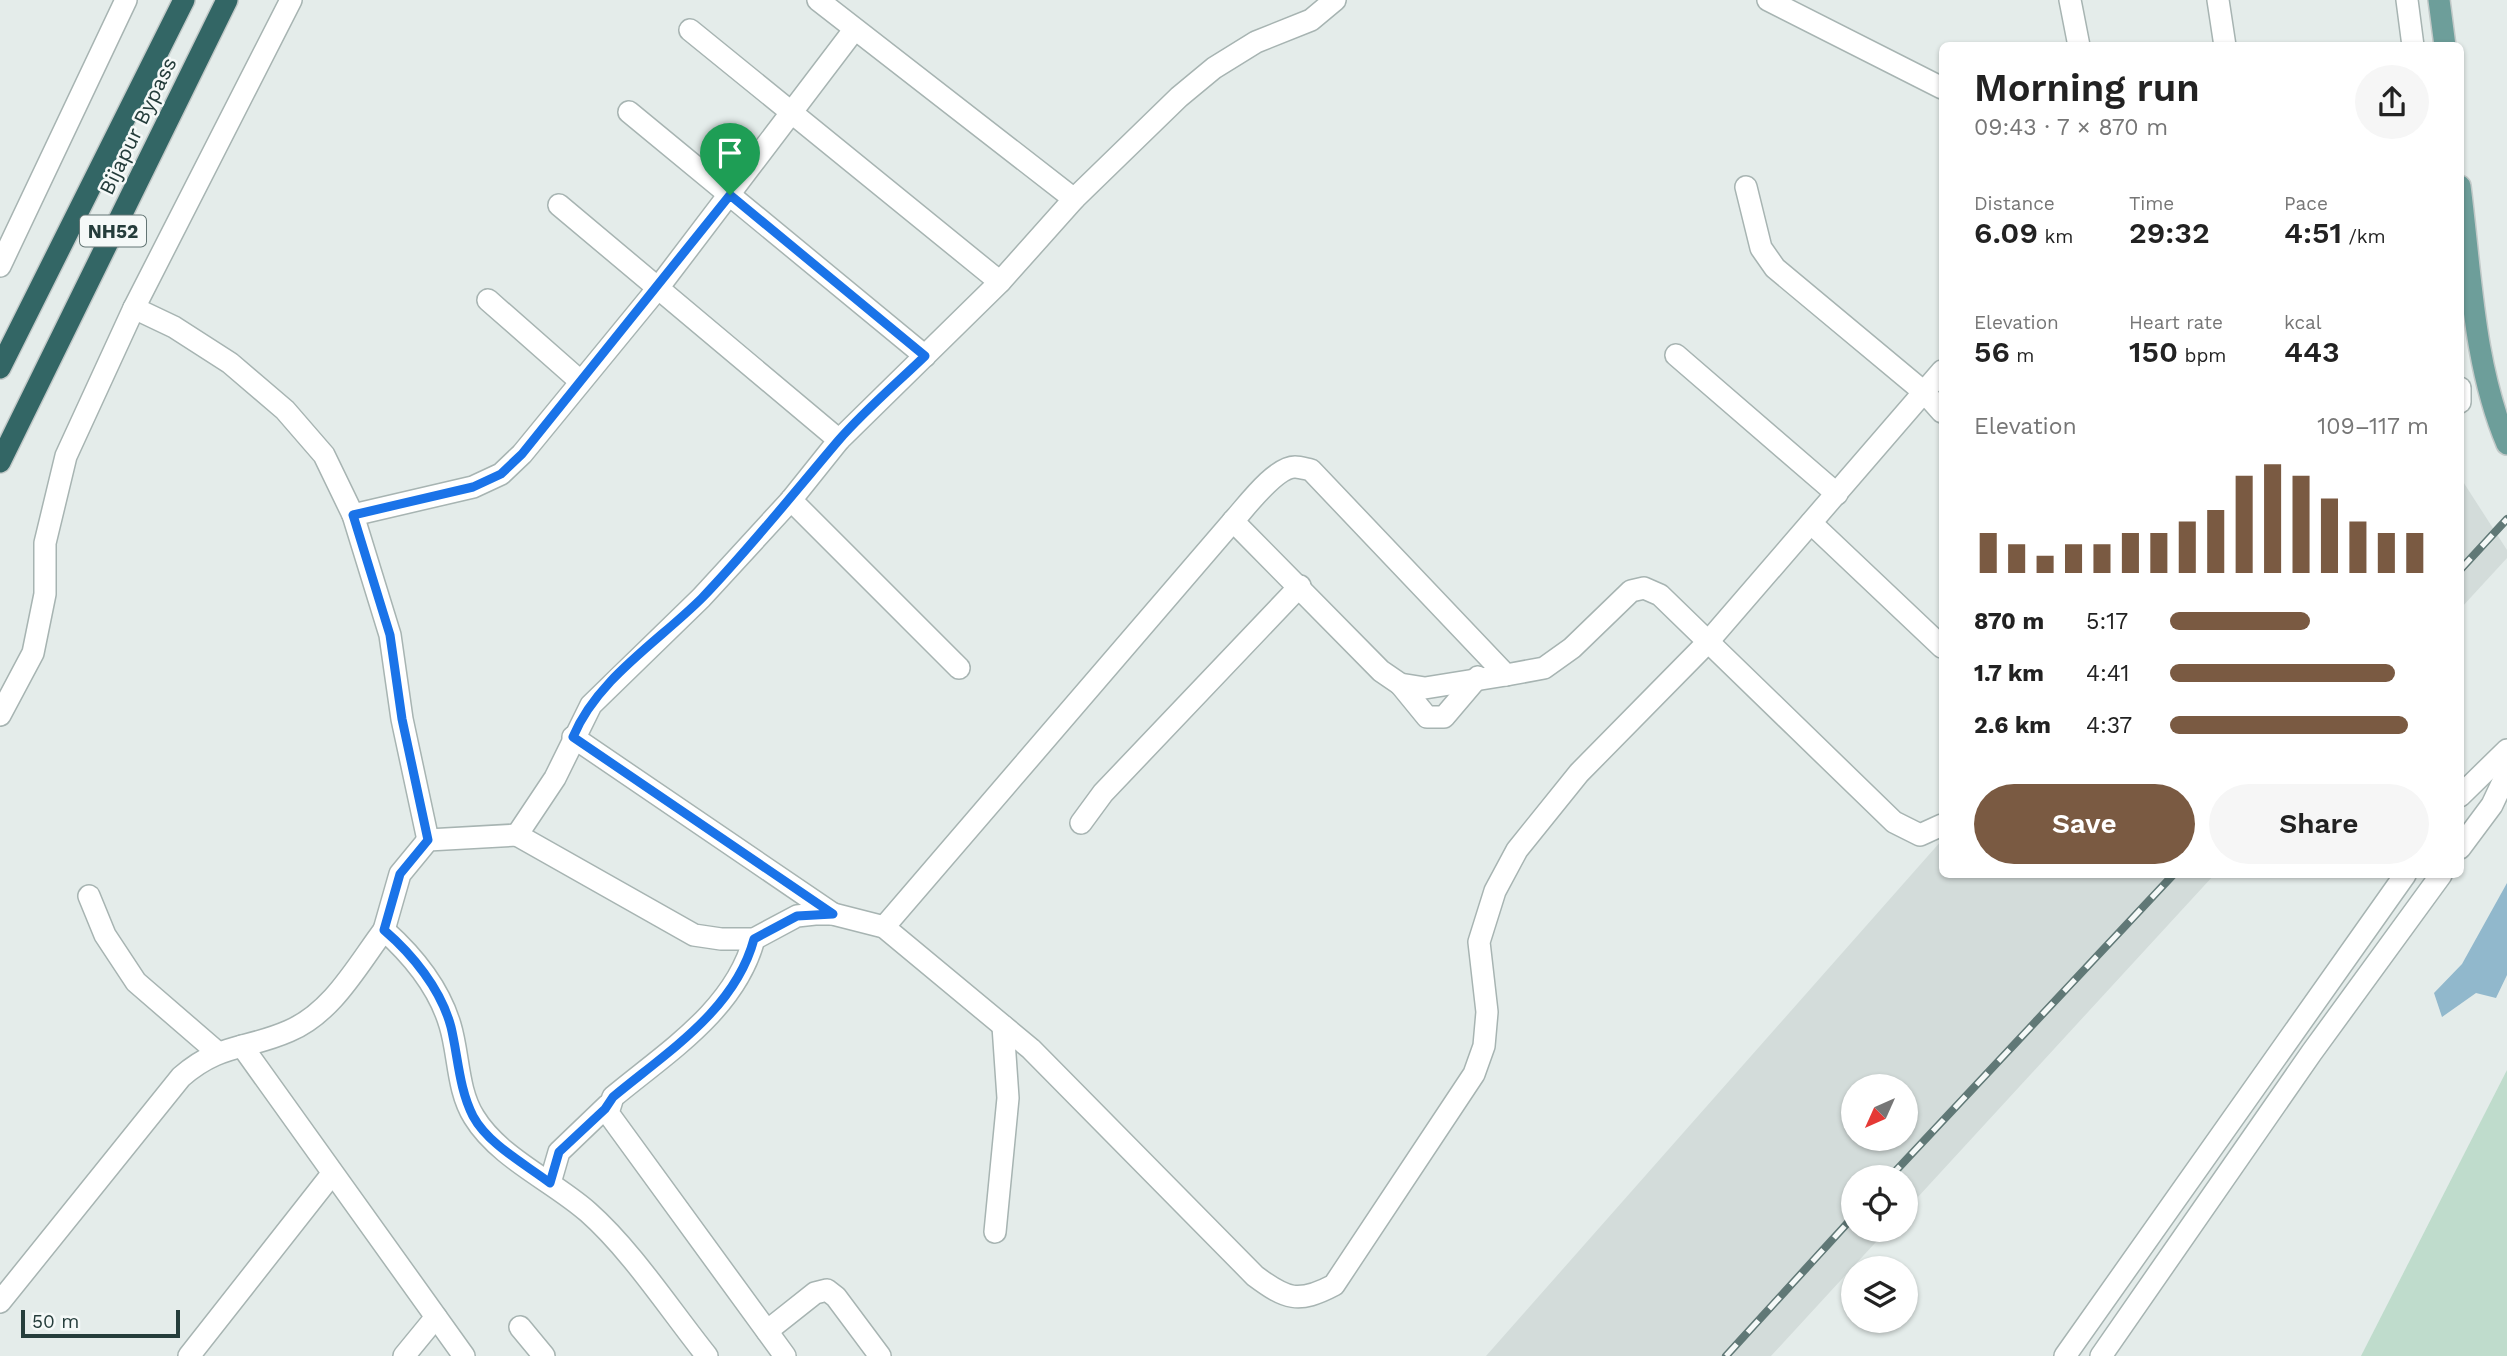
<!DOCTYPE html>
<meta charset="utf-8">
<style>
:root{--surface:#fff;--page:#f6f6f6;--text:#222;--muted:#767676;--accent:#7a5a42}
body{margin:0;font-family:"Work Sans",sans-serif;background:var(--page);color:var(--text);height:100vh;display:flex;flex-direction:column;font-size:26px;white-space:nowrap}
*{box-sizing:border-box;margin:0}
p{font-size:23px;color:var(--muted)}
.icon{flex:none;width:38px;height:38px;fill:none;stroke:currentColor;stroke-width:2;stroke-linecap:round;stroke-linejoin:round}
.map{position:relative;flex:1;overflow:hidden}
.panel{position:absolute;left:1939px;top:42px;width:525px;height:836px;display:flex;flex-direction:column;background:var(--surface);border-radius:10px;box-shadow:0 2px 5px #0004}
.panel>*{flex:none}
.needle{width:46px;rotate:225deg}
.buttons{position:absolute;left:1841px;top:1074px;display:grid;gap:14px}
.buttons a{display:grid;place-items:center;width:77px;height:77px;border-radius:50%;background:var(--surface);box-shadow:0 2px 5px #0004;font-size:35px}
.scale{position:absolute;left:21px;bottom:18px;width:159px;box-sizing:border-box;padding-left:7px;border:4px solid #253d3b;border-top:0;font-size:19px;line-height:24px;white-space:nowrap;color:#253d3b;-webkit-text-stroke:5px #f5f9f8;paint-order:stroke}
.pin{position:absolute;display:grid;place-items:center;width:60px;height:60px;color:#fff;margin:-72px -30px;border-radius:50% 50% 50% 0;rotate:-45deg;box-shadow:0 0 7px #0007}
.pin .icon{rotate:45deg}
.round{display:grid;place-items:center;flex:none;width:74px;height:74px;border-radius:37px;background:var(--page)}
.summary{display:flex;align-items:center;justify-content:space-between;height:119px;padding:0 35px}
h1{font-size:38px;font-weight:600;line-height:52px}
.stats{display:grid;grid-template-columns:repeat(3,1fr);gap:10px;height:119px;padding:7px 35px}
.stats div{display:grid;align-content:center}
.stats b{font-size:30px;font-weight:600}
.stats small{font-size:19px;font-weight:400}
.stats p{font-size:19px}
.chart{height:196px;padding:14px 35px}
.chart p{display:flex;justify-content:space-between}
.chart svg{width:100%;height:126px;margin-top:7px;stroke:var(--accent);stroke-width:6}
.primary-button{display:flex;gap:14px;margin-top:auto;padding:14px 35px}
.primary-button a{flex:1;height:80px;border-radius:42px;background:var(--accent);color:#fff;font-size:28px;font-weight:600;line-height:80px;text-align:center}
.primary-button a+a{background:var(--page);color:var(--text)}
ul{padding:0 35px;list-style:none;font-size:23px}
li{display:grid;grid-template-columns:112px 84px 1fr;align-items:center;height:52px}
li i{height:18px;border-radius:9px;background:var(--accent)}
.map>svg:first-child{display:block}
.built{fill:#d3dcda;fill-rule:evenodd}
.green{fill:#bfdccc}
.water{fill:#91b8cc}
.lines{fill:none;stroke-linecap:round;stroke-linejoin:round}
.minor-casing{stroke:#a7b4b2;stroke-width:24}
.major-casing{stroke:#c2c9c8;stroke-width:24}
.highway-casing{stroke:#c2c9c8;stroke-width:24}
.minor{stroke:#fff;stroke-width:21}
.major{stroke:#6d9e9a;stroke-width:21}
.highway{stroke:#336665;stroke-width:21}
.rail-casing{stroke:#607876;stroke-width:8}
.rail{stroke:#f5f9f8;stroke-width:5;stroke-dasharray:16;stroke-linecap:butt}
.route-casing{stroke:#fff;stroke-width:14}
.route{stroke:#1a73e8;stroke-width:9}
.labels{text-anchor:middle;stroke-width:5;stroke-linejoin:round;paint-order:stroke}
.shield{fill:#f5f9f8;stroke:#637574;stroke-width:2}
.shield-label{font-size:19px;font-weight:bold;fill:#253d3b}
.street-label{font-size:21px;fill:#253d3b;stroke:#f5f9f8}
</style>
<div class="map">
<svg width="2507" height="1356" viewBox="0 0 2507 1356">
<rect width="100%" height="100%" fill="#e4ecea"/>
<g class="built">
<path d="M2460,477L2507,550V558L2461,608Z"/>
<path d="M1942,840V875H2214L1906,1210V1178H1853V1230H1887L1771,1356H1486ZM1853,1087H1906V1139H1853Z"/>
</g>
<path class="green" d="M2507,1070V1356H2361Z"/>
<path class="water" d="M2507,883V975L2496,998L2476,993L2442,1017L2434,993L2462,964Z"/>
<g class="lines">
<g class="minor-casing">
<g id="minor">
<path d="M818,0L1074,199"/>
<path d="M1335,0L1311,20L1256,42L1214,68L1179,97L1074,199L1000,282L839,440L791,500L701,598L591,705L555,778L517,835L694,935L721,939H754L797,916L815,914H833L884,927L1031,1049L1255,1276C1286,1299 1298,1304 1334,1285L1474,1074L1484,1046L1487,1012L1479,942L1495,891L1517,850L1579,773L1707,643L1942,371"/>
<path d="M1768,0L1942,88"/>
<path d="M2070,0L2079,46"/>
<path d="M2218,0L2225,46"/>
<path d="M2407,0L2413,46"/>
<path d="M690,30L1000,282"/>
<path d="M629,112L925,356"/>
<path d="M1746,187L1761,248L1775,268L1925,393L1942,412"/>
<path d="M559,205L839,440"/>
<path d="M0,266L126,0"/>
<path d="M488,300L580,381"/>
<path d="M134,308L174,327L230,363L285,410L324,455L353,515L390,635L402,719L428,840"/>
<path d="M1676,355L1837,494"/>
<path d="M2460,388V402"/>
<path d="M791,500L959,668"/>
<path d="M353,515L473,487L501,474L522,454L658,288L854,30"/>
<path d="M1233,521L1381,671L1400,684L1425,688L1506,675"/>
<path d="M1811,523L1942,647"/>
<path d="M1400,684L1427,717H1444L1478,677"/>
<path d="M0,715L33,653L45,594V543L66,456L134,308L291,0"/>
<path d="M573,737L833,914"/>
<path d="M2460,796L2507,750"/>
<path d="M1081,823L1103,793L1300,586"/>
<path d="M2460,848L2492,805L2507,773"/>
<path d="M89,896L105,935L136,982L217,1052"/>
<path d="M884,927L1233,521C1246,507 1275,467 1295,467C1300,467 1306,469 1311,470L1506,675L1544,668L1572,648L1631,591L1644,588L1660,595L1894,822L1920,835L1942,825"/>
<path d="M384,930L400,874L428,840L517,835"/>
<path d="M754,939C735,1010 667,1052 613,1097L608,1113L785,1356"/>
<path d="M242,1046L464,1356"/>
<path d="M550,1183L559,1152L608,1105"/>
<path d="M995,1232L1008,1098L1003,1026"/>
<path d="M0,1302L181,1077C220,1043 246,1050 289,1031C332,1013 357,966 384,930C412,955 439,988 450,1025C459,1054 457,1090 474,1117C499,1158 553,1181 588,1212C632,1251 670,1310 707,1356"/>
<path d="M520,1327L544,1356"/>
<path d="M767,1331L815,1293L827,1290L836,1297L880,1356"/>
<path d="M189,1356L332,1174"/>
<path d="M404,1356L436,1317"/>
<path d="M2065,1356L2405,875"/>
<path d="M2101,1356L2312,1052L2441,875"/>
</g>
</g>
<g class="major-casing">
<g id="major">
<path d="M2439,0L2445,46"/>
<path d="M2460,186C2471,271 2473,364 2507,444"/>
</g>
</g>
<g class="highway-casing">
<g id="highway">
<path d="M0,368L184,0"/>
<path d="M0,462L227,0"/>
</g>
</g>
<use href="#minor" class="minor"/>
<use href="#major" class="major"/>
<use href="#highway" class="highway"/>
<g class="rail-casing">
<g id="rail">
<path d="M2460,570L2507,519"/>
<path d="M1889,1178L2173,875"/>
<path d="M1726,1356L1853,1217"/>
</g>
</g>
<use href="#rail" class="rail"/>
</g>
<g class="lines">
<g class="route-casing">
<path id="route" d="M730,195L925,356C896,384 864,411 838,441C793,494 750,548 702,598C659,641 597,679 573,737L833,914L797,916L754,939C735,1010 667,1052 613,1097L605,1109L559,1152L550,1183C525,1164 488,1144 473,1116C459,1089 458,1056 451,1027C441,989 412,954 384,930L400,874L428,840L402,719L390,635L353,515L473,487L501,474L522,454Z"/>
</g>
<use href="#route" class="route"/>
</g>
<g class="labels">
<rect class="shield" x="80" y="215.5" width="66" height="31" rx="5"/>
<g class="shield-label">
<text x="113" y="238">NH52</text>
</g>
<g class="street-label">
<text transform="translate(138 126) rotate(-64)" y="7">Bijapur Bypass</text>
</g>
</g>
</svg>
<div class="buttons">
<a><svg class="needle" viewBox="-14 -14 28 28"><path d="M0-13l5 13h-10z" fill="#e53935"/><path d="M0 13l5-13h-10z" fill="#767676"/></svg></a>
<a><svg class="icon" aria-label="locate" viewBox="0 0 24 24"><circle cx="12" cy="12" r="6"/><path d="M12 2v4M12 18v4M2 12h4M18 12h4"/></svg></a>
<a><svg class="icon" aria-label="layers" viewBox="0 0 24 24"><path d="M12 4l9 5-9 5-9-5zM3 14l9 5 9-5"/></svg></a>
</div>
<div class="scale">50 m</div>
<div class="pin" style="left:730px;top:195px;background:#1e9e55"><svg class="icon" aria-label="arrive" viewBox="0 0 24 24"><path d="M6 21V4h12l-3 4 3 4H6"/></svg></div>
<section class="panel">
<div class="summary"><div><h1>Morning run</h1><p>09:43 · 7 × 870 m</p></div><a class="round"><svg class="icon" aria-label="share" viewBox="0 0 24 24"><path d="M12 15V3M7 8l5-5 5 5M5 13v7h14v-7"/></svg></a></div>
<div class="stats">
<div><p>Distance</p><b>6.09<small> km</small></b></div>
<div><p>Time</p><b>29:32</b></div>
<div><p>Pace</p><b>4:51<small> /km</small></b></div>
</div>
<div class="stats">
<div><p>Elevation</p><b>56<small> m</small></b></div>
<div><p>Heart rate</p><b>150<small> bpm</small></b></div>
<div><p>kcal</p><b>443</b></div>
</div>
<div class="chart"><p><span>Elevation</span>109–117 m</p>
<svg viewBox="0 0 160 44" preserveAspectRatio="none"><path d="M5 44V30M15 44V34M25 44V38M35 44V34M45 44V34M55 44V30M65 44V30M75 44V26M85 44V22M95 44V10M105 44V6M115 44V10M125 44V18M135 44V26M145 44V30M155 44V30"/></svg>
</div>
<ul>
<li><b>870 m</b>5:17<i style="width:54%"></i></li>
<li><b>1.7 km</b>4:41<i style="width:87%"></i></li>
<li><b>2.6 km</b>4:37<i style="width:92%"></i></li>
</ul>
<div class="primary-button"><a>Save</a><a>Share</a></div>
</section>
</div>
